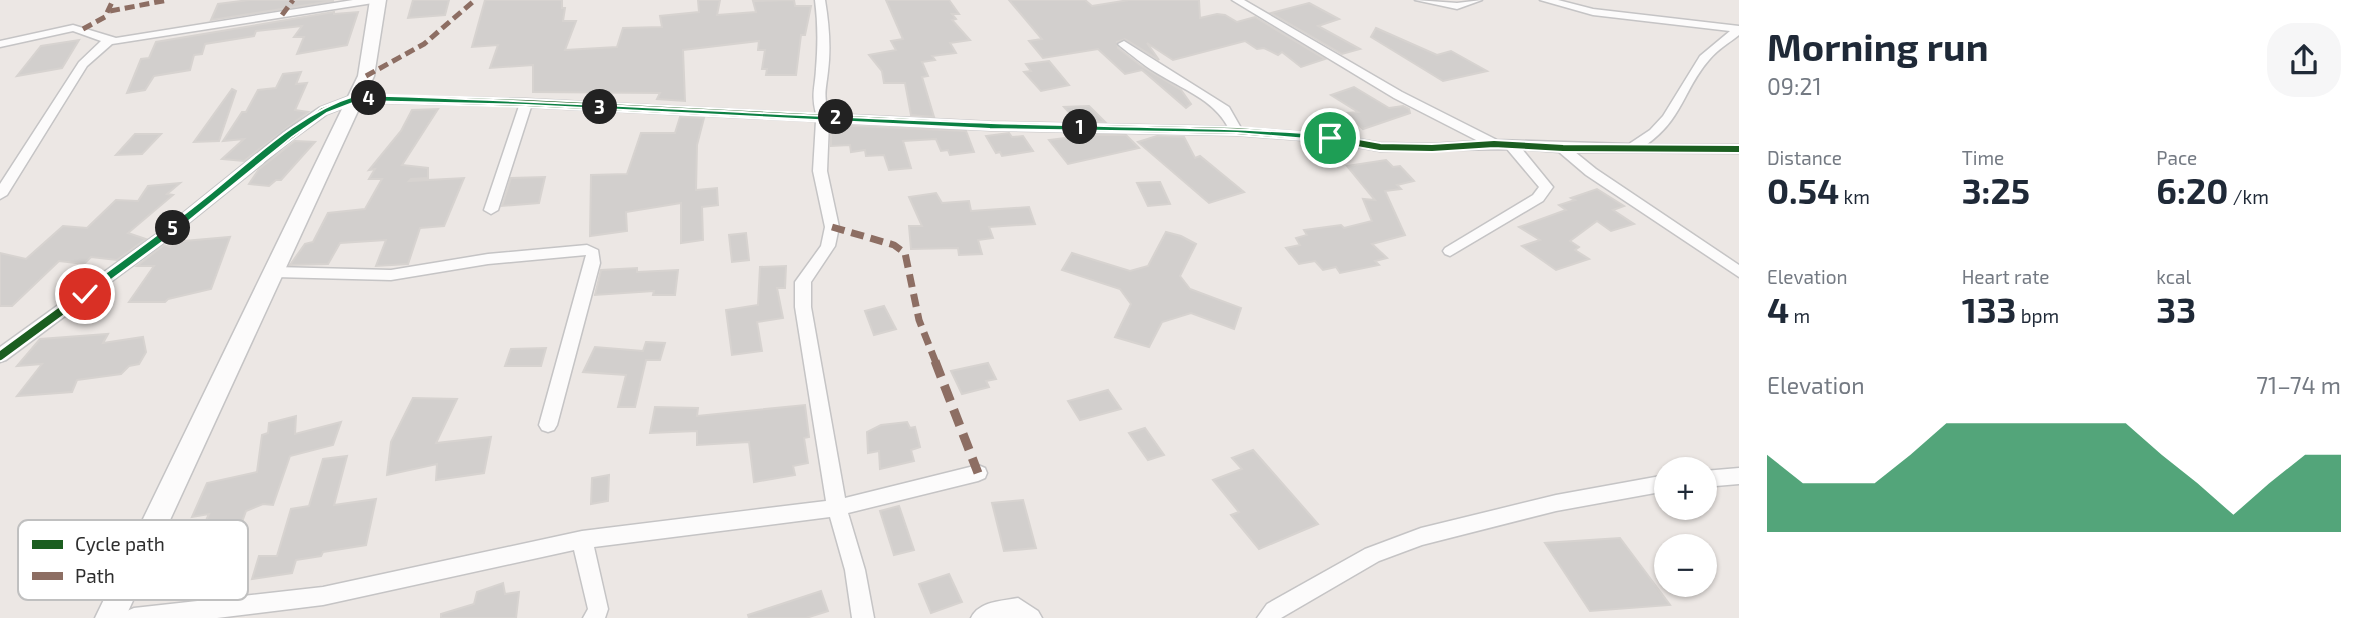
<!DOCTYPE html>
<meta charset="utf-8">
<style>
:root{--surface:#fff;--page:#f6f6f7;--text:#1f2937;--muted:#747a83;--accent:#0b8043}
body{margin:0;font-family:"Exo 2",sans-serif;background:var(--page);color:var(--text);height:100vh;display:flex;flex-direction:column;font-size:26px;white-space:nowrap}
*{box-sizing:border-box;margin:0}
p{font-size:23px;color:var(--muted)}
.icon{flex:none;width:38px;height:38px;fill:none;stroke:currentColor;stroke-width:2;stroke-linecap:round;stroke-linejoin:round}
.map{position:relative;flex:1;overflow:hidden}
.drawer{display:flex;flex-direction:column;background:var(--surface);width:630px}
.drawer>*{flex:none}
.fabs{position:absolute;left:1654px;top:457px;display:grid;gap:14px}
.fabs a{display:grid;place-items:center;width:63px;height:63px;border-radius:50%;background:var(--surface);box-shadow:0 2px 5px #0004;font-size:35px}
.pin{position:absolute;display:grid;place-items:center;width:60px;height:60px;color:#fff;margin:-30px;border:4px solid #fff;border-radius:50%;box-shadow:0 2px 7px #0007}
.km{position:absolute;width:35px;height:35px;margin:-18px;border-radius:50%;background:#222;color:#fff;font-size:19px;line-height:35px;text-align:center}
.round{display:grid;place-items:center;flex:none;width:74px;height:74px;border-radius:28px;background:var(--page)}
.overview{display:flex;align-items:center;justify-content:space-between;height:119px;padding:0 28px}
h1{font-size:38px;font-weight:700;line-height:52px}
.figures{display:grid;grid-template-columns:repeat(3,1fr);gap:10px;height:119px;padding:7px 28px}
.figures div{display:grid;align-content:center}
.figures b{font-size:35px;font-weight:700}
.figures small{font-size:19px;font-weight:400}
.figures p{font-size:19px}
.chart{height:196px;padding:14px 28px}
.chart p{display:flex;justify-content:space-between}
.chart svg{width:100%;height:126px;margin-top:7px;fill:var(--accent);opacity:.7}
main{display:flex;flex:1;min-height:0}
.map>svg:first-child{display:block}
.building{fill:#d2cfcd;stroke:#d7d3d0;stroke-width:2}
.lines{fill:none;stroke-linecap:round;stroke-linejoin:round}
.street-casing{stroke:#c5c4c5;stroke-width:3}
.secondary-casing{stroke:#c5c4c5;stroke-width:3}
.street{fill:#fcfbfb;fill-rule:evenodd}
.secondary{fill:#fcfbfb;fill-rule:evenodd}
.quiet-far2{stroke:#8d6e63;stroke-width:5;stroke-dasharray:10 5;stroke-linecap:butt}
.quiet-far1{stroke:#8d6e63;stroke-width:7;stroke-dasharray:13 7;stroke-linecap:butt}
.quiet{stroke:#8d6e63;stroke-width:9;stroke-dasharray:17 9;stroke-linecap:butt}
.cycleway-far1-casing{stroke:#fff;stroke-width:10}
.cycleway-casing{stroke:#fff;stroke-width:12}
.cycleway-far1{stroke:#1b5e20;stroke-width:6}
.cycleway{stroke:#1b5e20;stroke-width:8}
.route{fill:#0b8043;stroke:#fff;stroke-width:2}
.key{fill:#fff;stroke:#c0c0c0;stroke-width:2}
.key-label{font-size:19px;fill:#2e2e2e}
</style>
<main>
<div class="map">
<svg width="1739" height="618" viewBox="0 0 1739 618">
<rect width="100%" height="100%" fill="#ece7e4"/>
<g class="building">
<path d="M249,0H333V1L211,20L218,4Z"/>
<path d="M413,0H449L445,15L408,18Z"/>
<path d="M485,0H562V8H565L563,21H576L565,50L617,47L623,28L662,27L660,16L699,12L698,0H720L717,15L756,12L753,1L794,0L795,6H811L805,35H801L796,75H766L767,69H762L765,50H758L759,41L683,50L685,101L657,99L660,93L533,92V65L490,68L498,45L472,47Z"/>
<path d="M886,0H949L959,14H952L956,19L952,20L970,40L950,43L956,53L932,56L935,60L922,62L928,76L922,77L934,117L911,115L905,83H884L882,71L869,55L896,50L891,41L903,39Z"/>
<path d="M1009,0H1085L1092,6L1129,0H1199L1200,18L1217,14L1225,15L1237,22L1255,17L1325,59L1301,67L1282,52L1278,55L1264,48L1257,49L1245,41L1173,60L1147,43L1159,60L1125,39L1117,42L1118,48L1140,65L1181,90L1191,104L1186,108L1142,70L1125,74L1098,49L1043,58L1029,41L1042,39Z"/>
<path d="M1309,3L1339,19L1318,26L1360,49L1342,54L1271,13Z"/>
<path d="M334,12V14L358,12L347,45L297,54L304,37H294L302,26L256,31L254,36L205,44L202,54L194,55L190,70L154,76L145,90L127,93L141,59L149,58L156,42Z"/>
<path d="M1376,28L1437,55L1451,51L1487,71L1443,81L1371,37Z"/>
<path d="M79,40L62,68L17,76L41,46Z"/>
<path d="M1049,61L1069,85L1041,91L1024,72L1031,71L1026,64Z"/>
<path d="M301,72L296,84L307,83L295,110L308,112L244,161L222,159L244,139L223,141L242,112H246L258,90L276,88L283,74Z"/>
<path d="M1354,87L1389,108L1403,106L1409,109L1410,113L1363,129L1346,113L1358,112L1331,95Z"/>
<path d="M232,89L236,91L219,141L194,142Z"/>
<path d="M1089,106L1105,122L1077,121L1064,107Z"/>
<path d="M438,109L402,165L428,168V178L411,179L409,181L464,178L444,226L420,228L408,264L376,266L386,240L340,243L328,264L290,265L305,244L313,242L328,213L365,209L382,179H369L375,169L369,170L401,131L412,110Z"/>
<path d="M680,117L704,118L697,145L696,190L717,188L718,205L702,207L703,240L681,243V203L626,212L627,231L590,236L591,175L627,174L641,133H675Z"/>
<path d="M831,125L966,131L974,152L950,155L948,150L941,151L936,139L903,141L911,168L889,170L884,155L866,156L865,150L851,152L850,145L831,146Z"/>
<path d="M1009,133L1012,137L1023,136L1033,151L1002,156L1000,152L996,153L986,136Z"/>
<path d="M135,134H161L142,154L116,155Z"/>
<path d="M1090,135H1126L1139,148L1068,164L1049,140Z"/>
<path d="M1157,136L1184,137L1195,158L1200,156L1244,192L1209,203L1138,142Z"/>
<path d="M295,141L315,142L281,180H276L269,186L249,184L259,169Z"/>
<path d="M1386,160L1393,167L1400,166L1414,181L1397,185L1401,189L1385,191L1405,235L1372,244L1387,258L1375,261L1379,265L1340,273L1336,267L1323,270L1315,261L1299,264L1286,248L1300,245L1296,238L1307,235L1304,230L1341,225L1344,228L1372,221L1363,199L1375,200L1347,166Z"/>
<path d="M545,177L539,203L502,206L511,178Z"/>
<path d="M1160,182L1170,204L1148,206L1137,183Z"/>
<path d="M180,183L167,194L173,195L128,233L146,239L117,260L91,257L84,264L59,261L12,306H0V253L26,259L63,226L87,228L116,200L138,201L148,186Z"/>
<path d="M1597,189L1624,206L1613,210L1634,224L1611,231L1597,221L1570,241L1579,247L1575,250L1589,259L1556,270L1522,246L1540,240L1519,227L1566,210L1559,205L1575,200L1571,198Z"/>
<path d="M936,193L942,203L969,201L971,211L1029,207L1035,224L989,227L993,238L978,240L982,254L959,255L958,248L911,249L909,226H922L909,197Z"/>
<path d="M1166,232L1181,236L1196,244L1180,276L1190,289L1241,308L1234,329L1191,313L1162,322L1149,347L1115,337L1131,304L1120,289L1062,270L1072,253L1130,271L1148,266Z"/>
<path d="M746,233L749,260L732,262L729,235Z"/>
<path d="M230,237L211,289L168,299L165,302H129L154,266H137L164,245L170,247L173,242Z"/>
<path d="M786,266L785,288H777L783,318L757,322L762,351L732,355L726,310L758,305L760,267Z"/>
<path d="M637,268V272L678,270L675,295H653L654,291L595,295L601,270Z"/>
<path d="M884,306L896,329L874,335L865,311Z"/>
<path d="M108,334L103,343L143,337L146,352L139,364L129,366L121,374L77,380L72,392L17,396L42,364L17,366L40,339Z"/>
<path d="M646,342L665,343L660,360H646L635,407H618L626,375L583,372L595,347L643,351Z"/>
<path d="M546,348L541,366H505L511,349Z"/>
<path d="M988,363L996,379L986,381L989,387L962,394L951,371Z"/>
<path d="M1108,390L1121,409L1080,420L1068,401Z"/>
<path d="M413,398L457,399L436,443L491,437L484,473L436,480L437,464L387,475L391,442Z"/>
<path d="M805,405L809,437L804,438L808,463L793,466L795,475L754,482L749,442L697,445V431L650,433L655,407L698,408L697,416Z"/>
<path d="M296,416L295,434L341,422L333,445L290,456L273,505L263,504L246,511L226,567L182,571L209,514L192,517L207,483L257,472L262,435L268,433L269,423Z"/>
<path d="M907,422L910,428L915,427L920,447L911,450L914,461L880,469L879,451L868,453L867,432L881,425Z"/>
<path d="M1145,428L1164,455L1148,460L1129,433Z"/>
<path d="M1253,450L1318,524L1259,549L1231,515L1239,512L1213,480L1242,469L1232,458Z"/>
<path d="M347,456L334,505L376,499L366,545L323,552L321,556L296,560L292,573L252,579L259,556H277L291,509L309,506L323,459Z"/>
<path d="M609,475L608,501L591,504L592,478Z"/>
<path d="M1023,500L1036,548L1004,551L992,503Z"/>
<path d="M899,506L914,550L894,555L880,511Z"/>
<path d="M1620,538L1670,605L1590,611L1545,543Z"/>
<path d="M949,574L962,602L931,613L919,584Z"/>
<path d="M503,583L505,594L519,592L516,618H441V614L474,604L477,592Z"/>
<path d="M821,591L828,611L806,618H749L748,615Z"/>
</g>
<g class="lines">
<g class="street-casing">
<g id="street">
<path d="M353,0H378L373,3L112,44L87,66L7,195L0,199V184L79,62L101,41L73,31L0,47V41L73,25L116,38Z"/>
<path d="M815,0H825C829,24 831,47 828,71C826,90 823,95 829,114L991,122L1228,127C1213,99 1182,89 1155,72C1143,65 1132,55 1120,46L1118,44L1124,41L1229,107L1241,128L1330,134L1380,143L1432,144L1478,141L1394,98L1232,0H1244L1402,92L1497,140L1629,144L1650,130L1663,116L1700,56L1730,31L1593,15L1540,0H1558L1593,9L1739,26V35C1729,43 1717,50 1709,60C1683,90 1683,119 1646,145H1739V153L1575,152L1596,169L1739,265V277L1586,175L1559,152L1522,149L1553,187L1543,201L1450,256L1445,254L1443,251L1445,248L1533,195L1539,187L1507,149L1380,151L1330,142L1237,135L991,130L829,122L827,171L839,227L835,246L811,282V307L845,498L978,465L985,468L987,473L985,478L978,481L848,513L865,570L874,618H852L845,570L830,517L594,547L608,609L605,618H583L588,609L574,550L323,605L217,618H123L127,611L134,608L323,587L582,531L826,501L795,307V282L821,246L825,227L813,171L816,121L531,107L498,210L491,214L484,210L519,106L358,102L327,114L294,138L171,237L6,360L0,362V347L161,231L284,132L319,108L353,95L526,99L816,114C811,94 815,88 816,69C818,45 818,23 815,0Z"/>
<path d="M1415,0L1457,3L1482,0L1457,9Z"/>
<path d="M587,245L598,250L600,263L557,425L554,430L548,432L542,430L539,425L586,255L488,264L391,280L275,277L267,272L275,267L391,270L488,254Z"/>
<path d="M1739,468V484L1704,487V471Z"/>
<path d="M1666,475V491L1556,511L1422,545L1379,561L1281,618H1257L1267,604L1365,549L1421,528L1556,495Z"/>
<path d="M1018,598L1038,611L1042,618H971C979,601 1002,601 1018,598Z"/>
</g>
</g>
<g class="secondary-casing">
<path id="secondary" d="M370,0H386L374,76L125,618H95L358,76Z"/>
</g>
<use href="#street" class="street"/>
<use href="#secondary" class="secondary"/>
<g class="quiet-far2">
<path d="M110,11L168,0"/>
<path d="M282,15L293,0"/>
<path d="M83,29L105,17L113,0"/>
<path d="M366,76L424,44L475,0"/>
</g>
<path class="quiet-far1" d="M832,227L894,245L905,253L919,320L936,363"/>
<path class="quiet" d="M935,361L978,473"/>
<g class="cycleway-far1-casing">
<path id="cycleway-far1" d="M257,161L323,111L357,98L526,103L991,126L1237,131L1330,138L1380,147L1432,148L1494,144L1563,148L1739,149"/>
</g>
<g class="cycleway-casing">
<path id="cycleway" d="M0,356L166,234L259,159"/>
</g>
<use href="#cycleway-far1" class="cycleway-far1"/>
<use href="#cycleway" class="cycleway"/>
</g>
<path class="route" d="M357,95C568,101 780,116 991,123C1104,127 1217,126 1330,135L1334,138L1330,141L1237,133L990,129L526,105L358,101L327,113L292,137L169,237L88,297H81V291C123,260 165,230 206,197C252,160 298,113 357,95Z"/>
<rect x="18" y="520" width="230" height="80" rx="10" class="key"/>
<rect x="32" y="540" width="31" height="9" fill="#1b5e20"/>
<rect x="32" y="572" width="31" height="8" fill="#8d6e63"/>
<g class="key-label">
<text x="75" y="551">Cycle path</text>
<text x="75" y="583">Path</text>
</g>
</svg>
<div class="fabs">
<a>+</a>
<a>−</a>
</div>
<div class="pin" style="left:1330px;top:138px;background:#1e9e55"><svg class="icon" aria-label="arrive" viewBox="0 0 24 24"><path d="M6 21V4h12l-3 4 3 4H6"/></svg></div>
<div class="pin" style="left:85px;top:294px;background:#d93025"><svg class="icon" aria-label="check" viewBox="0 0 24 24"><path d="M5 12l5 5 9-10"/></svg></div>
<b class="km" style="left:1080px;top:127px">1</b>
<b class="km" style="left:836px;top:117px">2</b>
<b class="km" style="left:600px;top:107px">3</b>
<b class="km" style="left:369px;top:98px">4</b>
<b class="km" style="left:173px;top:228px">5</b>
</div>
<section class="drawer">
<div class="overview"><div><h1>Morning run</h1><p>09:21</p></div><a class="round"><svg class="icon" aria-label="share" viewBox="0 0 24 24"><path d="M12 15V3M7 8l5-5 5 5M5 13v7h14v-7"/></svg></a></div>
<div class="figures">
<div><p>Distance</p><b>0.54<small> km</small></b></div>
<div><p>Time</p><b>3:25</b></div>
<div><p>Pace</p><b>6:20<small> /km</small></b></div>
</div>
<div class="figures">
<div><p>Elevation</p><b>4<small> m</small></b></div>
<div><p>Heart rate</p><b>133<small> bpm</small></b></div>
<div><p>kcal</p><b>33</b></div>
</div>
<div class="chart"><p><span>Elevation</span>71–74 m</p>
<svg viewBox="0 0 160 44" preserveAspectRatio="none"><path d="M0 44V17L10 27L20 27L30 27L40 17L50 6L60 6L70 6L80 6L90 6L100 6L110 17L120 27L130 38L140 27L150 17L160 17V44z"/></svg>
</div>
</section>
</main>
